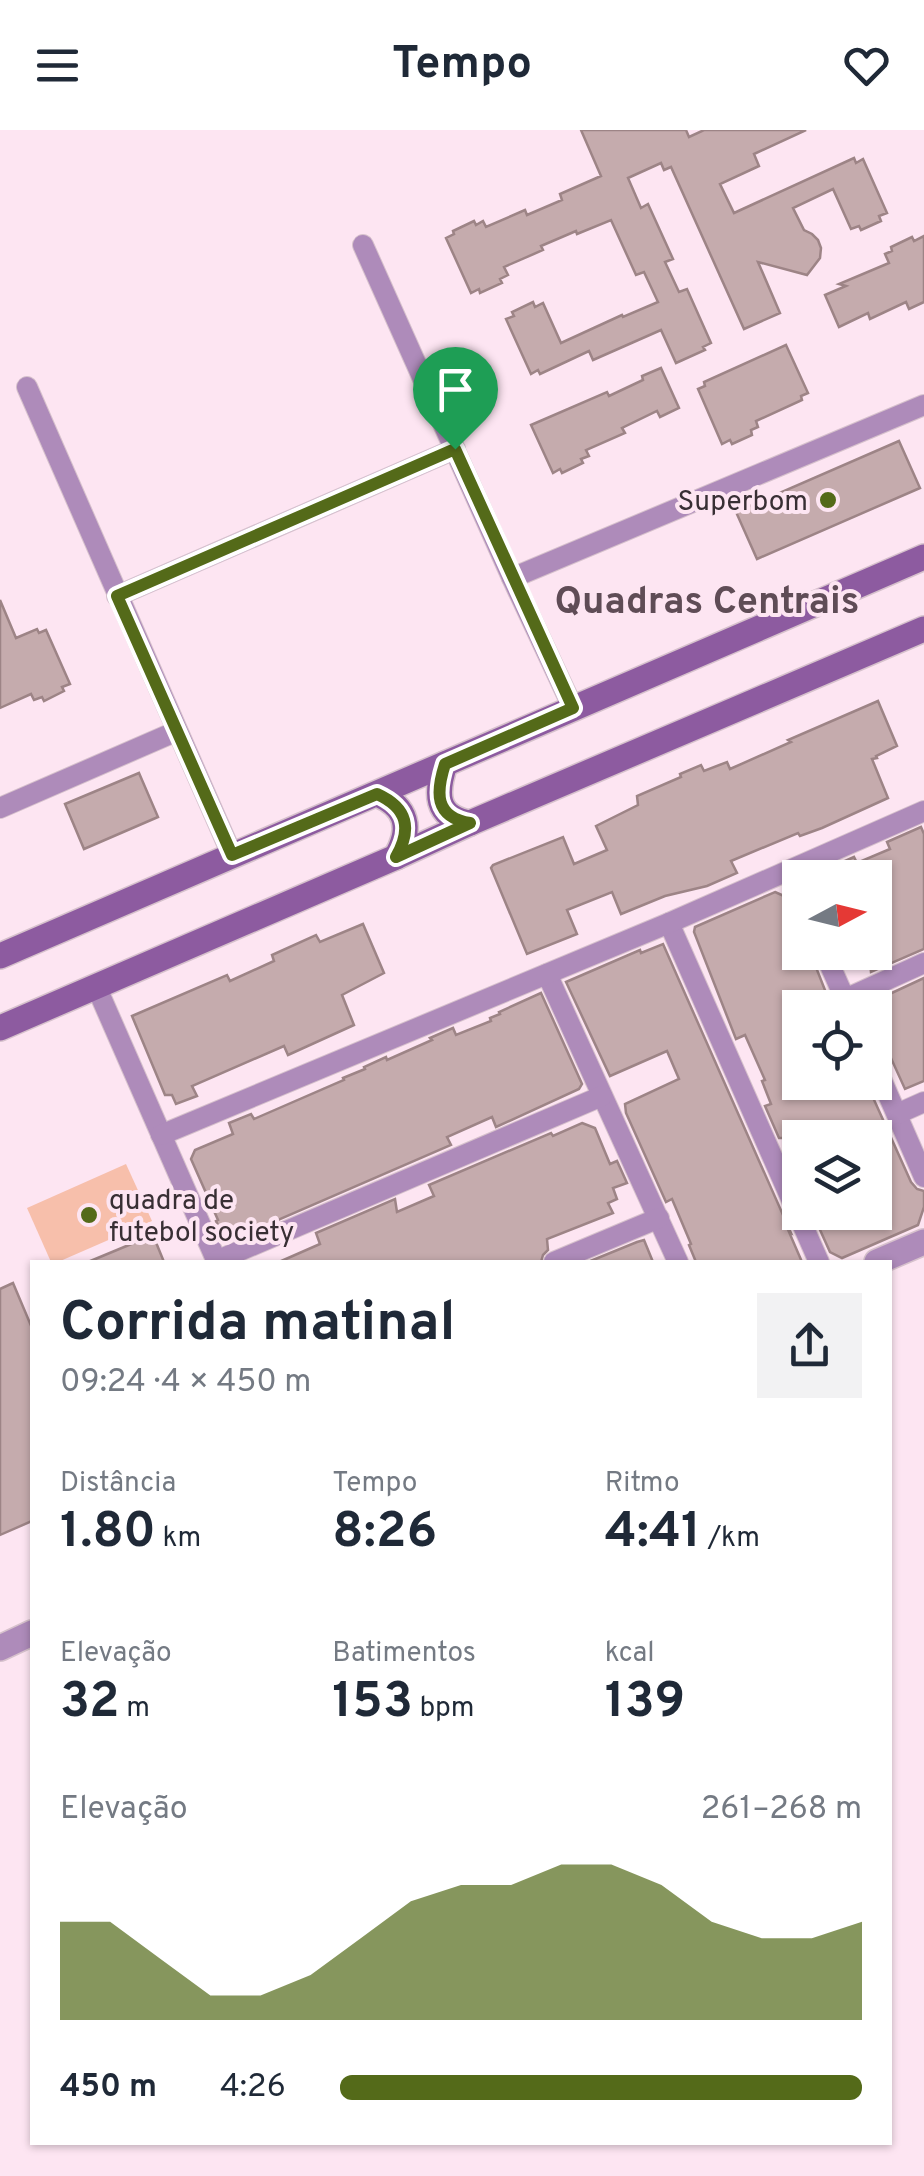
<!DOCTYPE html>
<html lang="pt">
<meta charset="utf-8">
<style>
:root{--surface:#fff;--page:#f2f2f3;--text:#1f2937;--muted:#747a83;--accent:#546a19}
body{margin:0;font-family:Overpass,sans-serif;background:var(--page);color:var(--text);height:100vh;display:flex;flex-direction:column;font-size:38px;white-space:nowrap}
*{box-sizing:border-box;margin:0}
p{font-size:32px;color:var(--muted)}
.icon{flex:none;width:55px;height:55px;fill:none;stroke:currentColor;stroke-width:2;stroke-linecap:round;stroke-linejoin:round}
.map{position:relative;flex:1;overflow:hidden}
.panel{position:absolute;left:30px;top:1130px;width:862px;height:885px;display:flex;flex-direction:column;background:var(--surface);border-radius:0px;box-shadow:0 2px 8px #0004}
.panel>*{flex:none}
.needle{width:65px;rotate:83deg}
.fabs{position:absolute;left:782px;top:730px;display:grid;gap:20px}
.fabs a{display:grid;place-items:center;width:110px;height:110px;border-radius:0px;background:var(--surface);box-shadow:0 2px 8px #0004;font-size:50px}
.pin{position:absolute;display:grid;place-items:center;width:85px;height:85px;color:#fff;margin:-102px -42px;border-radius:50% 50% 50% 0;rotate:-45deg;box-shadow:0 0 10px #0007}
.pin .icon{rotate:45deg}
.round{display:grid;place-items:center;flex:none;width:105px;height:105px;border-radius:0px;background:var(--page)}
.headline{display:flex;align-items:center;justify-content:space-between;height:170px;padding:0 30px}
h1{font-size:55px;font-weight:700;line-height:75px}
.stats{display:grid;grid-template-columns:repeat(3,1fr);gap:15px;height:170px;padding:10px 30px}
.stats div{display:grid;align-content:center}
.stats b{font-size:50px;font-weight:700}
.stats small{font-size:28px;font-weight:400}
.stats p{font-size:28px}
.chart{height:280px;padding:20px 30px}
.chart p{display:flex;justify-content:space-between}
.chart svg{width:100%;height:180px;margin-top:10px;fill:var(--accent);opacity:.7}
ul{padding:0 30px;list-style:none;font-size:32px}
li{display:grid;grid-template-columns:160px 120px 1fr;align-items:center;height:75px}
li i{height:25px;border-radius:12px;background:var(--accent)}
header{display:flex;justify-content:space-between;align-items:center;height:130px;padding:0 30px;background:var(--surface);font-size:45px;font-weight:700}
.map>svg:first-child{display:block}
.green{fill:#f7bfab}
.building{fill:#c5abad;stroke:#9d8486;stroke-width:2.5}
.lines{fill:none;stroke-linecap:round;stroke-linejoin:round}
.minor-casing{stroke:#d6c1cc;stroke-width:22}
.tertiary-casing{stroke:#d6c1cc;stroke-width:28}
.secondary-casing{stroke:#d6c1cc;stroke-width:28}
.minor{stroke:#ae8bba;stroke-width:20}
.tertiary{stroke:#ae8bba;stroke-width:25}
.secondary{stroke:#8d5ba0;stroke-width:25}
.route-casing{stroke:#fff;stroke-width:20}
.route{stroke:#546a19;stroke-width:12}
.poi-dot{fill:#546a19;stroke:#fde5f2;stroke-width:4}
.labels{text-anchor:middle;stroke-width:8;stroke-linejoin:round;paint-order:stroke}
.poi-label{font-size:28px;fill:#382f34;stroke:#fde5f2;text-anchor:end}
.district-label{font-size:38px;font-weight:bold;fill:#5f4c56;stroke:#fde5f2}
</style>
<header><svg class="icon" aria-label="menu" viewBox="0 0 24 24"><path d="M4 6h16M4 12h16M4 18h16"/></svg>Tempo<svg class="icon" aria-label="heart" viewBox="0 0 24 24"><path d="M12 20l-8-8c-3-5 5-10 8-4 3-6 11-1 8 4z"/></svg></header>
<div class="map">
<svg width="924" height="2046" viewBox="0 0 924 2046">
<rect width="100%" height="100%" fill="#fde5f2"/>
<path class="green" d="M126,1034L152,1091L58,1132H51L27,1078Z"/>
<g class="building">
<path d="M581,0H686L689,7L704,0H806L754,24L759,36L720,54L734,83L854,28L856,33L863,29L887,83L879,86L881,91L861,100L859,96L851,99L833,59L793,78L804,100L812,104L818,110L821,118L820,128L807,145L758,132L780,183L744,199L671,37L664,40L661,33L628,48L641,78L648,74L673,129L665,132L679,162L687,159L711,213L703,217L705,220L676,233L661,200L593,230L589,221L540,244L538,240L531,244L506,189L514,186L512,182L533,172L535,177L543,173L561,213L622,185L623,187L658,172L644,142L636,145L611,90L577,104L576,101L541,116L543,120L504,137L508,145L500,149L502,153L480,163L479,159L471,163L446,108L454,104L453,101L474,91L476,95L483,91L486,97L525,80L527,85L562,70L560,64L601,46Z"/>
<path d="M924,106V172L909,179L906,172L870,189L868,183L839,197L825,165L846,156L839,154L889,133L885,124L892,121L891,117L912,107L914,111Z"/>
<path d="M786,215L808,263L801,266L802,270L756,291L758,297L751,300L752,305L732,314L730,310L722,314L698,259L705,256L704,252Z"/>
<path d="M661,238L679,278L660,287L657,281L622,298L625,303L586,320L589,326L581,329L583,333L562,343L560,339L553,343L531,295L607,262L609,266L643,250L642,246Z"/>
<path d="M899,311L920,358L757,429L736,382Z"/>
<path d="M0,470L16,508L37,499L39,503L46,500L70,554L62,557L64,561L44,571L42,567L34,570L31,564L0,578Z"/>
<path d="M878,571L897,616L876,626L877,628L872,629L888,668L822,698L800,706L798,703L731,731L737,743L707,756L665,766L621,784L612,762L567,780L577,804L527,824L491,738L493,735L563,707L574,734L607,720L596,696L638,675L637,666L681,647L680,644L701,635L704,641L727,632L730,639L791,612L788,610Z"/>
<path d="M139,643L158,687L84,719L65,674Z"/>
<path d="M921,697L924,704V819L871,842L869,822H875V748H807L854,727L857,733L890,719L887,712Z"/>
<path d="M775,762L784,766L800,803V822H810L832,878H800V960L819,952H866L911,1052L917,1059L924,1061V1077L918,1095L842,1128L830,1122L812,1082H875V1008H779L765,976L771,974L762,951L765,950L745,905L736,909L694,802L695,797Z"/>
<path d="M363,794L384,843L342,865L354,895L288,925L284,916L192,956L197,966L176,974L172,965H165L132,886L227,845L230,851L274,831L272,825L316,805L320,812Z"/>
<path d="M663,814L791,1103L789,1102L802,1132H696L689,1115L691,1114L672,1069L666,1072L626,983L625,974L679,949L667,921L610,946L566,852L640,820L641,823Z"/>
<path d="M924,848V951L905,959L885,915L879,917L875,907V878H866L868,874Z"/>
<path d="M541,863L582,954L579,959L496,997L492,987L447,1007L451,1015L234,1109L222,1104L216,1091L218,1090L191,1029L195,1020L233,1004L229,993L251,984L254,989L344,950L343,948L365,939L364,937L386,927L387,930L432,910L430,908L453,898L456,905L491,891L490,888L500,884L499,882Z"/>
<path d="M582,993L595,998L610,1034L617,1031L627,1053L613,1058L617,1069L608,1073L613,1083L547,1109L548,1120L543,1125L541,1132H279L320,1114L316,1103L395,1069L397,1082L434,1066L429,1055L551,1003L553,1006Z"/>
<path d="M153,1105L164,1132H88Z"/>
<path d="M644,1110L653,1132H588L637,1112Z"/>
<path d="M13,1153L32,1198V1391L0,1405V1159Z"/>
</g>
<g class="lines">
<g class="minor-casing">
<g id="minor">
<path d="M363,115L512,448L573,578"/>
<path d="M27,257L232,725"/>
<path d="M512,448L924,275"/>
<path d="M117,466L455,319"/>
<path d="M0,678L177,601"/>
<path d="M788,741L800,768"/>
<path d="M669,793L819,1132"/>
<path d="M824,822L849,878"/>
<path d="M547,844L678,1132"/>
<path d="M96,856L217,1132"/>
<path d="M845,869L924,833"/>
<path d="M875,935L924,1047"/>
<path d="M897,984L924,972"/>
<path d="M161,1005L669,793L924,681"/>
<path d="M216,1131L602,966"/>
<path d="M554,1132L659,1088"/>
</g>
</g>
<g class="tertiary-casing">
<g id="tertiary">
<path d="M877,1132L924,1112"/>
<path d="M0,1518L32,1503"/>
</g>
</g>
<g class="secondary-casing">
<g id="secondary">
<path d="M445,634C436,662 434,687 470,693"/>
<path d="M377,664C408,677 412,699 396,727"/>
<path d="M0,826L924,427"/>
<path d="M0,898L396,727L470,693L924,499"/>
</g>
</g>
<use href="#minor" class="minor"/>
<use href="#tertiary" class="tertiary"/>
<use href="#secondary" class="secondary"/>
</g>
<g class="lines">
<g class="route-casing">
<path id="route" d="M455,319L573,578L445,634C436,662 434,687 470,693L396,727C412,699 408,678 377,664L232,725L117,466Z"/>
</g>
<use href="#route" class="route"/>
</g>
<g class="poi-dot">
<circle cx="828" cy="370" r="10"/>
<circle cx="89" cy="1085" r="10"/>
</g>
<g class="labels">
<g class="poi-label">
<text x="808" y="380">Superbom</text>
<text x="109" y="1079" text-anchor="start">quadra de<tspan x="109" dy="32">futebol society</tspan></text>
</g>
<g class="district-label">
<text x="707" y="483">Quadras Centrais</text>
</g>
</g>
</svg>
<div class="fabs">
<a><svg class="needle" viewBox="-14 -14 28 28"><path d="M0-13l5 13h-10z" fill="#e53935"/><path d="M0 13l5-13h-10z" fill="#747a83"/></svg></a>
<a><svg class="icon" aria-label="locate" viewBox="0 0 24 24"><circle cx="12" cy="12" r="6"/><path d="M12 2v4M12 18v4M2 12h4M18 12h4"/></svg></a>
<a><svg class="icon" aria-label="layers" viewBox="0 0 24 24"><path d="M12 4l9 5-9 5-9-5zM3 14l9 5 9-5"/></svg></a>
</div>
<div class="pin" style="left:455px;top:319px;background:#1e9e55"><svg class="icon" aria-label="arrive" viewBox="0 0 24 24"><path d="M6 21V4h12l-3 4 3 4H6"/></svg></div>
<section class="panel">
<div class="headline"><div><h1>Corrida matinal</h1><p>09:24 · 4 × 450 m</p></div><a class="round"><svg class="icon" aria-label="share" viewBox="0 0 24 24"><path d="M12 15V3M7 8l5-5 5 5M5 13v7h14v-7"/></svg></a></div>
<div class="stats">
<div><p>Distância</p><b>1.80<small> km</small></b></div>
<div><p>Tempo</p><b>8:26</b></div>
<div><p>Ritmo</p><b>4:41<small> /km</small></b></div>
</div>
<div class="stats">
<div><p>Elevação</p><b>32<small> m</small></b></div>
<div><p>Batimentos</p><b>153<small> bpm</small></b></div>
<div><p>kcal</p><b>139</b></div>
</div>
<div class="chart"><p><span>Elevação</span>261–268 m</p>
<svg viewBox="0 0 160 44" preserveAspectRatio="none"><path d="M0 44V20L10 20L20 29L30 38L40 38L50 33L60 24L70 15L80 11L90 11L100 6L110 6L120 11L130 20L140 24L150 24L160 20V44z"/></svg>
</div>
<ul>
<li><b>450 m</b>4:26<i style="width:100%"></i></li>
</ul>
</section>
</div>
